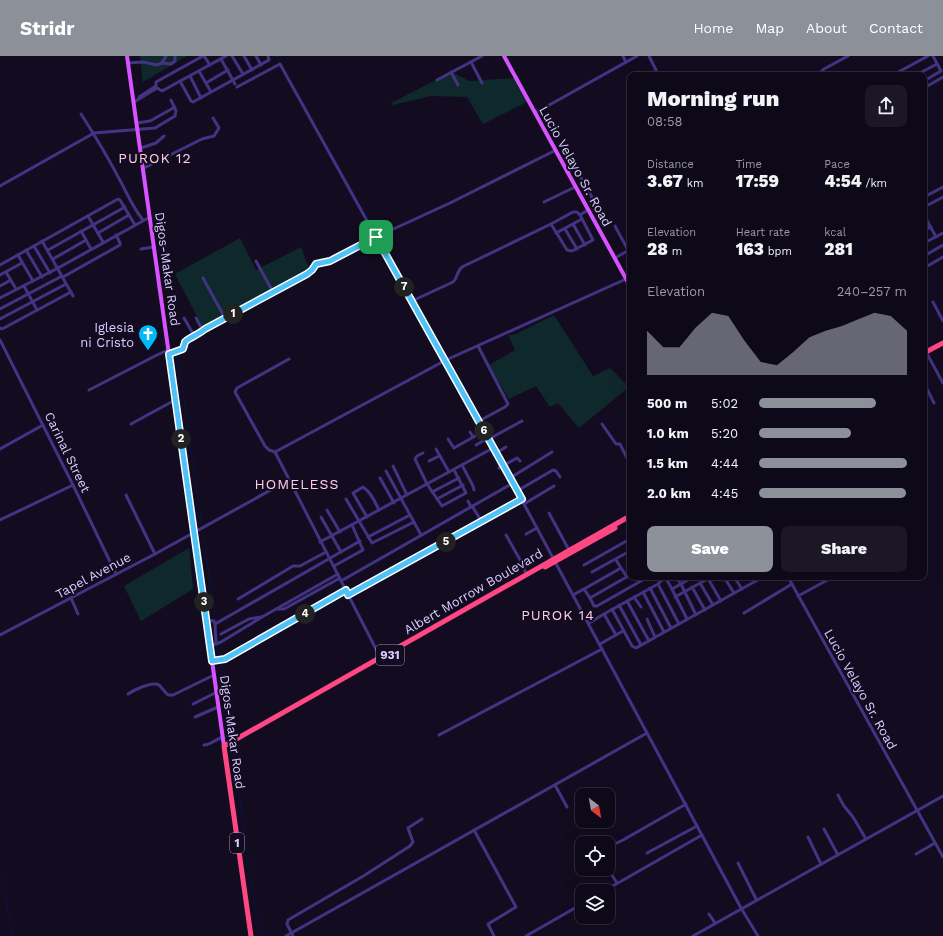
<!DOCTYPE html>
<meta charset="utf-8">
<style>
:root{--surface:#0e0919;--page:#1c1726;--text:#f1f3f6;--muted:#9b9aa2;--line:#2e2a38;--accent:#8c9099}
body{margin:0;font-family:"Work Sans",sans-serif;background:var(--page);color:var(--text);height:100vh;display:flex;flex-direction:column;font-size:15px;white-space:nowrap}
*{box-sizing:border-box;margin:0}
p{font-size:13px;color:var(--muted)}
.icon{flex:none;width:22px;height:22px;fill:none;stroke:currentColor;stroke-width:2;stroke-linecap:round;stroke-linejoin:round}
.map{position:relative;flex:1;overflow:hidden}
.sheet{position:absolute;left:627px;top:16px;width:300px;height:508px;display:flex;flex-direction:column;background:var(--surface);border-radius:8px;box-shadow:0 4px 16px #0002,0 0 0 1px var(--line)}
.sheet>*{flex:none}
.needle{width:26px;rotate:149deg}
.fabs{position:absolute;left:575px;top:732px;display:grid;gap:8px}
.fabs a{display:grid;place-items:center;width:40px;height:40px;border-radius:8px;background:var(--surface);box-shadow:0 4px 16px #0002,0 0 0 1px var(--line);font-size:20px}
.pin{position:absolute;display:grid;place-items:center;width:34px;height:34px;color:#fff;margin:-17px;border-radius:8px;box-shadow:0 2px 6px #0006}
.km{position:absolute;width:20px;height:20px;margin:-10px;border-radius:50%;background:#222;color:#fff;font-size:11px;line-height:20px;text-align:center}
.round{display:grid;place-items:center;flex:none;width:42px;height:42px;border-radius:8px;background:var(--page)}
.head{display:flex;align-items:center;justify-content:space-between;height:68px;padding:0 20px}
h1{font-size:22px;font-weight:800;line-height:30px}
.stats{display:grid;grid-template-columns:repeat(3,1fr);gap:6px;height:68px;padding:4px 20px}
.stats div{display:grid;align-content:center}
.stats b{font-size:17px;font-weight:800}
.stats small{font-size:11px;font-weight:400}
.stats p{font-size:11px}
.chart{height:112px;padding:8px 20px}
.chart p{display:flex;justify-content:space-between}
.chart svg{width:100%;height:72px;margin-top:4px;fill:var(--accent);opacity:.7}
.button{display:flex;gap:8px;margin-top:auto;padding:8px 20px}
.button a{flex:1;height:46px;border-radius:8px;background:var(--accent);color:#fff;font-size:16px;font-weight:800;line-height:46px;text-align:center}
.button a+a{background:var(--page);color:var(--text)}
ul{padding:0 20px;list-style:none;font-size:13px}
li{display:grid;grid-template-columns:64px 48px 1fr;align-items:center;height:30px}
li i{height:10px;border-radius:5px;background:var(--accent)}
header{display:flex;align-items:center;gap:24px;box-sizing:border-box;height:56px;padding:0 20px;background:var(--accent);color:#fff}
header strong{font-size:19px}
nav{display:flex;gap:22px;margin-inline-start:auto;font-size:14px}
.map>svg:first-child{display:block}
.green{fill:#0f282b}
.lines{fill:none;stroke-linecap:round;stroke-linejoin:round}
.stream{stroke:#071340;stroke-width:1}
.minor{stroke:#433483;stroke-width:3}
.major{stroke:#d853ff;stroke-width:4}
.highway{stroke:#ff4784;stroke-width:5}
.route-casing{stroke:#fff;stroke-width:8}
.route{stroke:#4fc3f7;stroke-width:5}
.labels{text-anchor:middle;stroke-width:4;stroke-linejoin:round;paint-order:stroke}
.shield{fill:#130c21;stroke:#9e92bc;stroke-width:1}
.shield-label{font-size:12px;font-weight:bold;fill:#d9ccff}
.street-label{font-size:13px;fill:#d9ccff;stroke:#130c21}
.poi-label{font-size:13px;fill:#d9ccff;stroke:#130c21;text-anchor:end}
.neighbourhood-label{font-size:14px;letter-spacing:1px;fill:#ffcee6;stroke:#130c21}
</style>
<header>
<strong>Stridr</strong>
<nav><a>Home</a><a>Map</a><a>About</a><a>Contact</a></nav>
</header>
<div class="map">
<svg width="943" height="880" viewBox="0 0 943 880">
<rect width="100%" height="100%" fill="#130c21"/>
<g class="green">
<path d="M140,0H187L143,26Z"/>
<path d="M450,17L456,18L469,25L514,22L527,46L483,68L467,41L431,40L393,49L391,47Z"/>
<path d="M240,182L256,214L301,191L310,215L204,274L175,218Z"/>
<path d="M554,259L593,320L610,312L629,331L579,372L558,347L550,351L536,330L509,343L489,309L515,294L508,279L516,278Z"/>
<path d="M189,492L193,533L141,565L124,530Z"/>
</g>
<g class="lines">
<g class="stream">
<path d="M277,0L280,7"/>
<path d="M329,93L366,160"/>
<path d="M415,247L420,258"/>
<path d="M177,298L189,377"/>
<path d="M483,371L489,382"/>
<path d="M190,389L202,468"/>
<path d="M203,479L216,565"/>
<path d="M582,553L589,565"/>
<path d="M590,568L600,586"/>
<path d="M217,574L218,585"/>
<path d="M602,589L623,629"/>
<path d="M218,590L220,603"/>
<path d="M221,609L232,683"/>
<path d="M627,635L654,686"/>
<path d="M656,690L741,849"/>
<path d="M233,692L247,796"/>
<path d="M248,802L259,880"/>
<path d="M0,815L7,839V853L10,863L12,876L10,880"/>
</g>
<g class="minor">
<path d="M204,0L210,9"/>
<path d="M232,0L243,18"/>
<path d="M244,0L252,14"/>
<path d="M256,0L261,9"/>
<path d="M623,0L626,6"/>
<path d="M649,0L656,14"/>
<path d="M221,3L235,28"/>
<path d="M471,6L482,27"/>
<path d="M128,7L143,6L157,9L162,7L171,8L175,5V0"/>
<path d="M162,7L166,0"/>
<path d="M199,15L211,36"/>
<path d="M451,16L458,29"/>
<path d="M822,19L821,16L824,13L848,0"/>
<path d="M893,19L928,0"/>
<path d="M916,19L937,8"/>
<path d="M190,20L201,42"/>
<path d="M437,24L482,0"/>
<path d="M180,25L191,45L193,46L269,4L268,0"/>
<path d="M924,25L941,15L933,0"/>
<path d="M206,27L228,14"/>
<path d="M237,31L280,8L517,435L741,852L758,880"/>
<path d="M924,32L943,21"/>
<path d="M139,41L156,30V26L203,0"/>
<path d="M134,46L157,32L162,35L226,0"/>
<path d="M535,57L637,0"/>
<path d="M81,58C96,81 110,105 123,130C129,142 134,153 143,164"/>
<path d="M137,67L150,65L175,51"/>
<path d="M141,92L156,87L164,80"/>
<path d="M144,112L202,83L214,80L219,72L213,62"/>
<path d="M567,116L575,111L599,154"/>
<path d="M0,130L94,77L155,72L175,60L176,55L171,44"/>
<path d="M924,141L943,131"/>
<path d="M544,146L575,131"/>
<path d="M924,151L943,141"/>
<path d="M924,159L936,181"/>
<path d="M88,160L103,186"/>
<path d="M551,168L567,194L572,195L593,184L580,159"/>
<path d="M573,168L585,189"/>
<path d="M615,170L628,194"/>
<path d="M565,173L577,193"/>
<path d="M924,174L931,171"/>
<path d="M81,175L91,193"/>
<path d="M98,177L129,159"/>
<path d="M556,177L582,163"/>
<path d="M42,185L73,240"/>
<path d="M924,187L943,177"/>
<path d="M34,190L50,217"/>
<path d="M141,193L154,191"/>
<path d="M26,194L42,221"/>
<path d="M48,194L125,151"/>
<path d="M18,199L33,225"/>
<path d="M924,200L943,189"/>
<path d="M615,202L629,194"/>
<path d="M53,203L86,184"/>
<path d="M256,205L273,236"/>
<path d="M0,209L118,143L120,144L135,169"/>
<path d="M924,212L943,201"/>
<path d="M6,216L16,233"/>
<path d="M0,219L22,207"/>
<path d="M63,221L120,189V187L116,179"/>
<path d="M203,222L225,262"/>
<path d="M0,230L11,224"/>
<path d="M24,230L37,254"/>
<path d="M0,242L58,212L150,161"/>
<path d="M412,245L453,226C458,222 456,216 462,211L551,168L573,156H577L580,159L588,154"/>
<path d="M933,246L943,265"/>
<path d="M0,253L62,220"/>
<path d="M184,262L195,281"/>
<path d="M196,262L203,275"/>
<path d="M0,263L66,228"/>
<path d="M0,272L2,273L71,236"/>
<path d="M0,284L73,429L116,518"/>
<path d="M478,290L508,348L505,351L479,365"/>
<path d="M926,296L943,327"/>
<path d="M169,298L183,293L184,288L186,285L200,277L205,273L307,218L312,214L316,208L330,205L376,181L450,147L556,94"/>
<path d="M289,303L237,332L235,336L265,390L269,394L275,396L378,597L382,601"/>
<path d="M924,327L934,347"/>
<path d="M89,334L157,299L168,294"/>
<path d="M131,368L175,344"/>
<path d="M602,368L616,388H620L630,408"/>
<path d="M470,376L473,381"/>
<path d="M448,383L454,392L484,375"/>
<path d="M489,383L522,365"/>
<path d="M476,389L488,382"/>
<path d="M0,393L43,369"/>
<path d="M436,393L449,416"/>
<path d="M275,396L446,304L626,223"/>
<path d="M423,397L417,400L415,403L427,428L442,450L466,437L454,414"/>
<path d="M496,397L506,391"/>
<path d="M429,405L439,400"/>
<path d="M462,409L473,430L474,434"/>
<path d="M393,410L407,439"/>
<path d="M499,412L517,402L520,405"/>
<path d="M386,415L421,479"/>
<path d="M380,422L394,447"/>
<path d="M510,422L552,396"/>
<path d="M517,435L553,414L556,415L560,421"/>
<path d="M432,436L459,422"/>
<path d="M126,439L155,498"/>
<path d="M346,443L372,487L414,466"/>
<path d="M437,443L463,429"/>
<path d="M468,445L471,451"/>
<path d="M524,448L554,430"/>
<path d="M472,450L482,466"/>
<path d="M327,454L340,476"/>
<path d="M549,457L569,494"/>
<path d="M321,461L341,496"/>
<path d="M367,461L353,437L363,431C371,436 375,446 379,454"/>
<path d="M0,464L73,429"/>
<path d="M526,478L537,472"/>
<path d="M506,479L523,509L526,518"/>
<path d="M368,481L410,459"/>
<path d="M320,486L493,392"/>
<path d="M584,509L630,483"/>
<path d="M334,510L363,494L352,469"/>
<path d="M621,512L627,521"/>
<path d="M592,516L630,495"/>
<path d="M630,519L590,542L594,550H597L648,521"/>
<path d="M665,521L672,533"/>
<path d="M676,521L681,528L696,559"/>
<path d="M707,521L721,545"/>
<path d="M724,521L734,537"/>
<path d="M734,521L742,533"/>
<path d="M788,521L943,801"/>
<path d="M341,525L513,427"/>
<path d="M700,527L713,549"/>
<path d="M658,528L679,568"/>
<path d="M692,531L705,554"/>
<path d="M650,532L671,572"/>
<path d="M643,536L664,576"/>
<path d="M349,539L522,443"/>
<path d="M573,539L584,533"/>
<path d="M798,540L833,521"/>
<path d="M634,541L641,551"/>
<path d="M675,541L711,521"/>
<path d="M71,542L78,558"/>
<path d="M590,542L584,533L621,512L616,504"/>
<path d="M238,543L293,510H300L326,496"/>
<path d="M627,545L649,585"/>
<path d="M619,549L641,589"/>
<path d="M278,553H284L340,522"/>
<path d="M612,553L632,590L636,592L763,521"/>
<path d="M744,557L792,528"/>
<path d="M647,563L655,581"/>
<path d="M687,563L672,533L693,521"/>
<path d="M206,564L214,565L215,568"/>
<path d="M589,567L604,558"/>
<path d="M221,578L249,563L261,561"/>
<path d="M0,579L155,498L289,424"/>
<path d="M616,579L604,558L658,528L665,521"/>
<path d="M216,588L215,568L360,485"/>
<path d="M600,588L623,575"/>
<path d="M210,590L221,586L262,561L338,518"/>
<path d="M212,605L225,603L346,534"/>
<path d="M128,638C134,634 152,625 159,629C162,632 165,636 168,639H173L214,619"/>
<path d="M193,648L217,636"/>
<path d="M195,661L218,651"/>
<path d="M439,679L602,593"/>
<path d="M204,689C212,689 215,683 223,681"/>
<path d="M555,729L567,751"/>
<path d="M838,739L844,750L853,761L866,783"/>
<path d="M824,773L838,799"/>
<path d="M474,774L516,851L488,868L494,880"/>
<path d="M808,781L821,808"/>
<path d="M608,791L623,784L686,748"/>
<path d="M647,797L697,770"/>
<path d="M916,798L935,787"/>
<path d="M738,807L756,843"/>
<path d="M608,813L617,827"/>
<path d="M604,835L702,779"/>
<path d="M709,858L715,867"/>
<path d="M286,880L647,677"/>
<path d="M293,880L287,868L288,864L365,819L410,790L413,786L408,772L422,763"/>
<path d="M526,880L582,848"/>
<path d="M693,880L943,740"/>
</g>
<g class="major">
<path d="M127,0L224,690"/>
<path d="M504,0L630,230"/>
</g>
<g class="highway">
<path d="M924,297L943,287"/>
<path d="M545,511L615,472"/>
<path d="M251,880L224,690L630,460"/>
</g>
</g>
<g class="lines">
<g class="route-casing">
<path id="route" d="M376,181L522,443L348,539L346,534L225,603L212,605L169,298L183,293C183,292 185,287 185,286C187,283 201,277 205,273L307,218L312,214L316,208L330,205Z"/>
</g>
<use href="#route" class="route"/>
</g>
<defs>
<g id="church-pin" transform="scale(1)"><path d="M0 17L-7.5 6A9.5 9.5 0 1 1 7.5 6Z" fill="#00baf7" stroke="#130c21"/><path d="M-1.2-6h2.4v3.5h3.3v2.4h-3.3V6h-2.4V-.1h-3.3v-2.4h3.3Z" fill="#fff"/></g>
</defs>
<g fill-rule="evenodd">
<use href="#church-pin" x="148" y="278"/>
</g>
<g class="labels">
<g class="shield">
<rect x="376" y="589" width="28" height="20" rx="3"/>
<rect x="230" y="777" width="14" height="20" rx="3"/>
</g>
<g class="shield-label">
<text x="390" y="603">931</text>
<text x="237" y="791">1</text>
</g>
<g class="street-label">
<text transform="translate(576 110) rotate(61)" y="5">Lucio Velayo Sr. Road</text>
<text transform="translate(168 213) rotate(82)" y="5">Digos-Makar Road</text>
<text transform="translate(68 396) rotate(64)" y="5">Carinal Street</text>
<text transform="translate(93 519) rotate(-28)" y="5">Tapel Avenue</text>
<text transform="translate(473 535) rotate(-30)" y="5">Albert Morrow Boulevard</text>
<text transform="translate(861 633) rotate(61)" y="5">Lucio Velayo Sr. Road</text>
<text transform="translate(233 676) rotate(82)" y="5">Digos-Makar Road</text>
</g>
<g class="poi-label">
<text x="134" y="276">Iglesia<tspan x="134" dy="15">ni Cristo</tspan></text>
</g>
<g class="neighbourhood-label">
<text x="155" y="107">PUROK 12</text>
<text x="297" y="433">HOMELESS</text>
<text x="558" y="564">PUROK 14</text>
</g>
</g>
</svg>
<div class="fabs">
<a><svg class="needle" viewBox="-14 -14 28 28"><path d="M0-13l5 13h-10z" fill="#e53935"/><path d="M0 13l5-13h-10z" fill="#9b9aa2"/></svg></a>
<a><svg class="icon" aria-label="locate" viewBox="0 0 24 24"><circle cx="12" cy="12" r="6"/><path d="M12 2v4M12 18v4M2 12h4M18 12h4"/></svg></a>
<a><svg class="icon" aria-label="layers" viewBox="0 0 24 24"><path d="M12 4l9 5-9 5-9-5zM3 14l9 5 9-5"/></svg></a>
</div>
<div class="pin" style="left:376px;top:181px;background:#1e9e55"><svg class="icon" aria-label="arrive" viewBox="0 0 24 24"><path d="M6 21V4h12l-3 4 3 4H6"/></svg></div>
<b class="km" style="left:233px;top:258px">1</b>
<b class="km" style="left:181px;top:383px">2</b>
<b class="km" style="left:204px;top:546px">3</b>
<b class="km" style="left:305px;top:558px">4</b>
<b class="km" style="left:446px;top:486px">5</b>
<b class="km" style="left:484px;top:375px">6</b>
<b class="km" style="left:404px;top:231px">7</b>
<section class="sheet">
<div class="head"><div><h1>Morning run</h1><p>08:58</p></div><a class="round"><svg class="icon" aria-label="share" viewBox="0 0 24 24"><path d="M12 15V3M7 8l5-5 5 5M5 13v7h14v-7"/></svg></a></div>
<div class="stats">
<div><p>Distance</p><b>3.67<small> km</small></b></div>
<div><p>Time</p><b>17:59</b></div>
<div><p>Pace</p><b>4:54<small> /km</small></b></div>
</div>
<div class="stats">
<div><p>Elevation</p><b>28<small> m</small></b></div>
<div><p>Heart rate</p><b>163<small> bpm</small></b></div>
<div><p>kcal</p><b>281</b></div>
</div>
<div class="chart"><p><span>Elevation</span>240–257 m</p>
<svg viewBox="0 0 160 44" preserveAspectRatio="none"><path d="M0 44V17L10 27L20 27L30 15L40 6L50 8L60 23L70 36L80 38L90 30L100 21L110 17L120 14L130 10L140 6L150 8L160 17V44z"/></svg>
</div>
<ul>
<li><b>500 m</b>5:02<i style="width:79%"></i></li>
<li><b>1.0 km</b>5:20<i style="width:62%"></i></li>
<li><b>1.5 km</b>4:44<i style="width:100%"></i></li>
<li><b>2.0 km</b>4:45<i style="width:99%"></i></li>
</ul>
<div class="button"><a>Save</a><a>Share</a></div>
</section>
</div>
